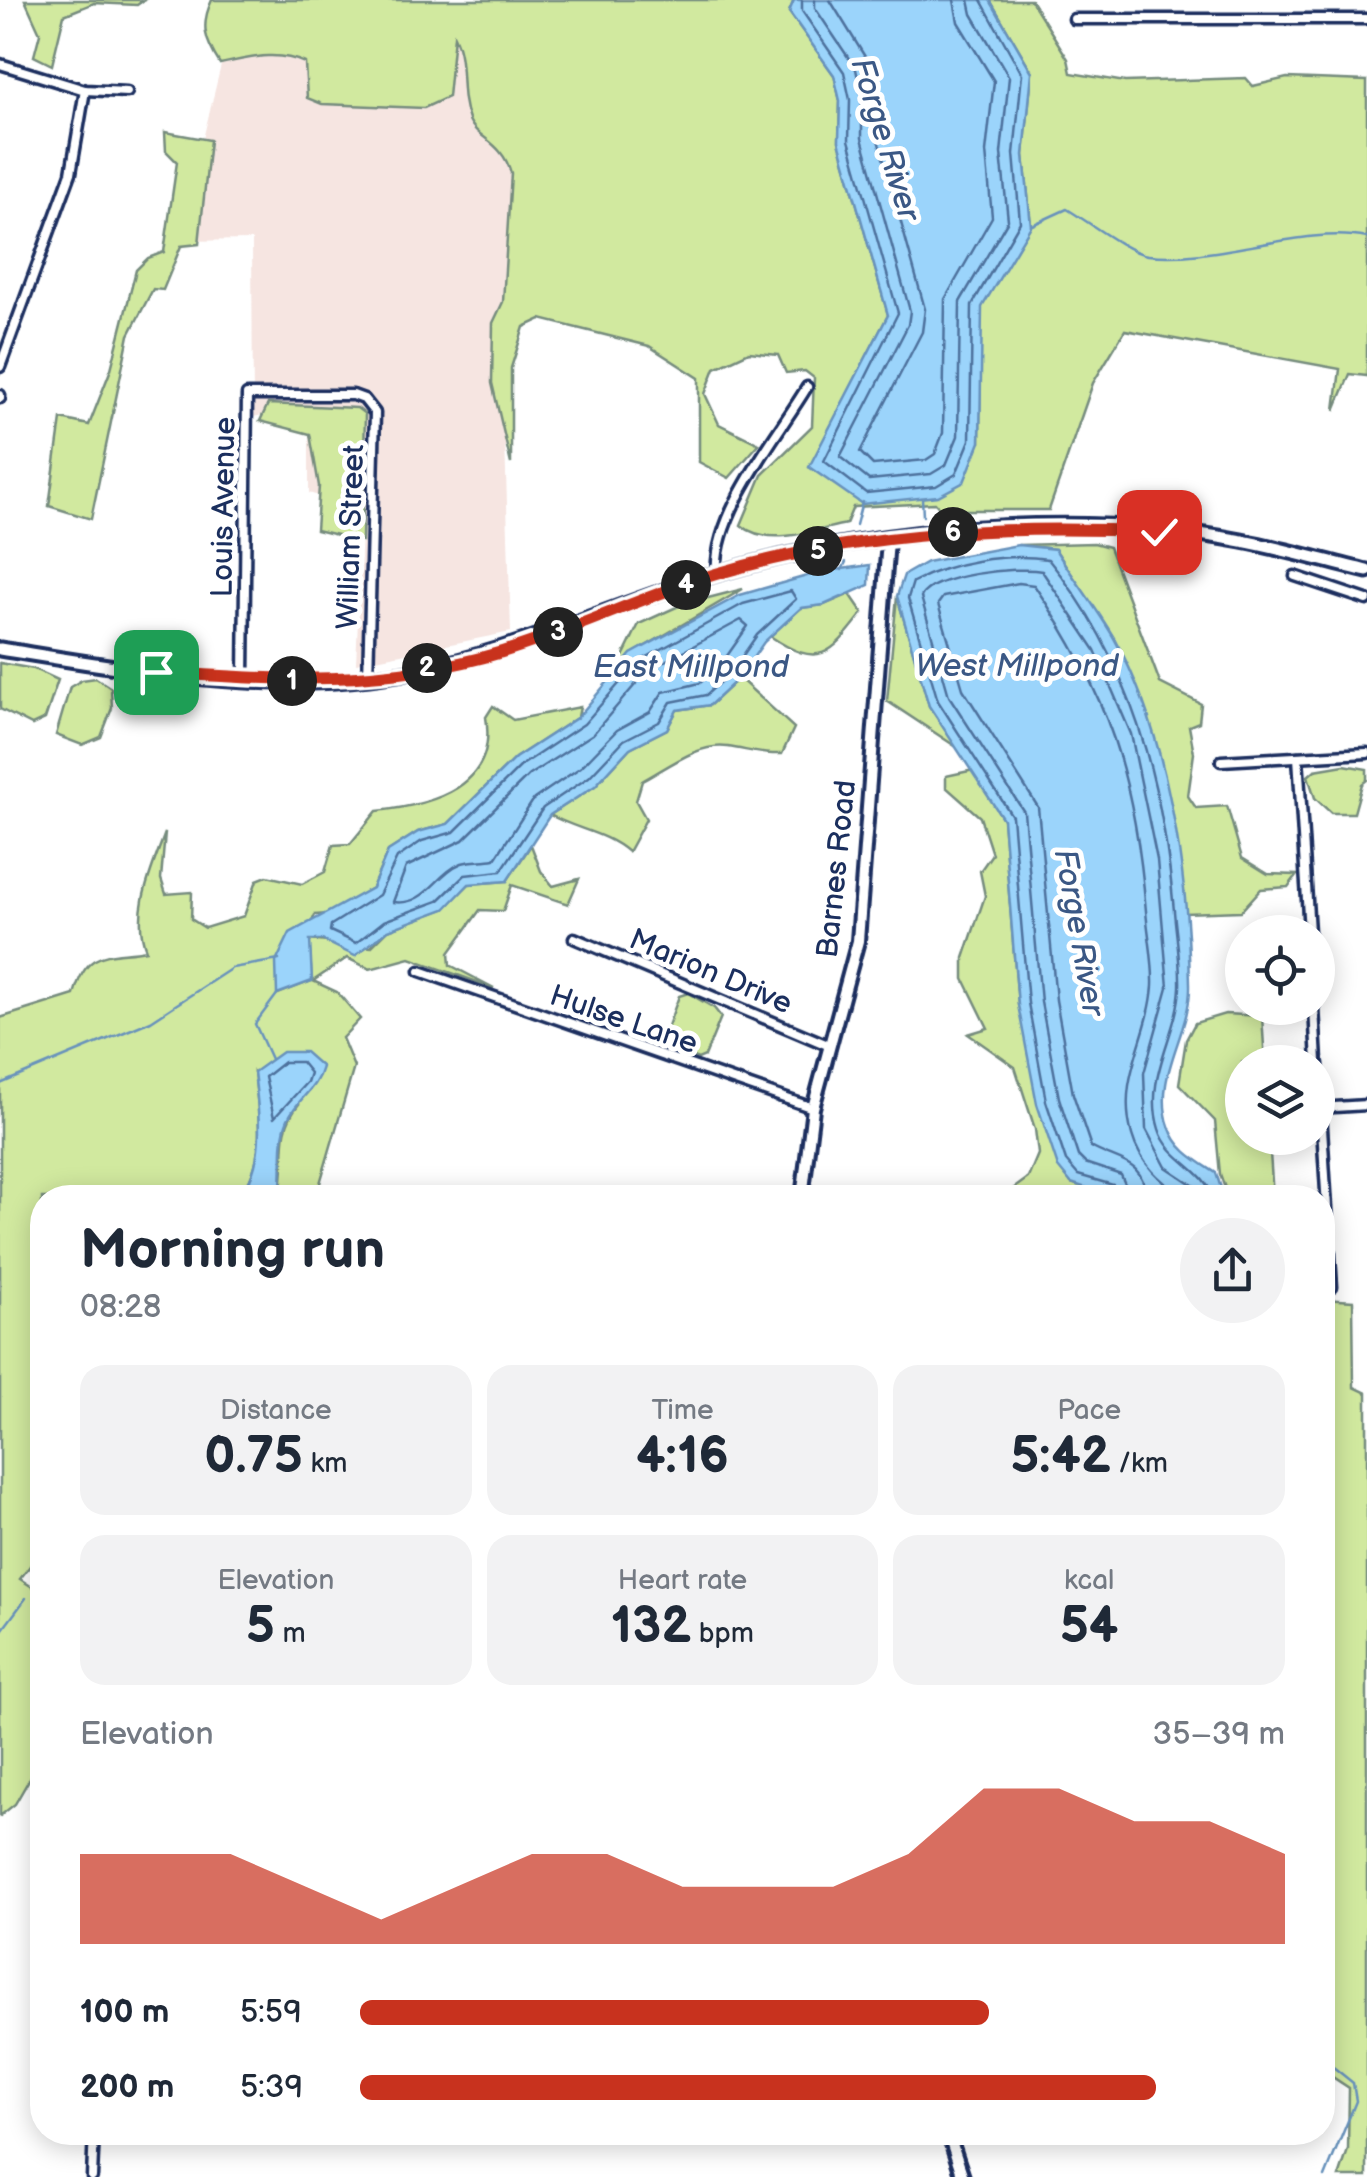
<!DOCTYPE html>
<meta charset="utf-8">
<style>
:root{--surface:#fff;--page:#f2f2f3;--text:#1f2937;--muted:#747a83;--accent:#c8321e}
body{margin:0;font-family:"Balsamiq Sans",sans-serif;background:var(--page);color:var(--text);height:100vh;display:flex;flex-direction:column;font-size:38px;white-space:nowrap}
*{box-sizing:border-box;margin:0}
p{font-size:32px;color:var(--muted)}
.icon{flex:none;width:55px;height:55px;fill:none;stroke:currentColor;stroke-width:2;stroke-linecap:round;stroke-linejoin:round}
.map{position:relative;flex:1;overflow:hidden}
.panel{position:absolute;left:30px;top:1185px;width:1305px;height:960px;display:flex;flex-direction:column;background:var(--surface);border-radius:40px;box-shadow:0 5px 25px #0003}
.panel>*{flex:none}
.tools{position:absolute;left:1225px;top:915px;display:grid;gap:20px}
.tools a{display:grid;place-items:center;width:110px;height:110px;border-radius:50%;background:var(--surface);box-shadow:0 5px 25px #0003;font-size:50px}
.pin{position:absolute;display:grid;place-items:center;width:85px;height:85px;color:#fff;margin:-42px;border-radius:20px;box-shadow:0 5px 15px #0006}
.km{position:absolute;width:50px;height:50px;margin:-25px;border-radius:50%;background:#222;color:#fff;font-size:28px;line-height:50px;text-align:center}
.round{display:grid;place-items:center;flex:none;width:105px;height:105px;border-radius:52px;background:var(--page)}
.head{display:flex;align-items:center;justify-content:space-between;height:170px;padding:0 50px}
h1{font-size:55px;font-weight:600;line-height:75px}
.metrics{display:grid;grid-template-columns:repeat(3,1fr);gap:15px;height:170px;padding:10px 50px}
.metrics div{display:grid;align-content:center;border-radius:25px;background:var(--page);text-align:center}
.metrics b{font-size:50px;font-weight:600}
.metrics small{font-size:28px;font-weight:400}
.metrics p{font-size:28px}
.chart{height:280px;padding:20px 50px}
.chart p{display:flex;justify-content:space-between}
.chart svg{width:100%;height:180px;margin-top:10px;fill:var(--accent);opacity:.7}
ul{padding:0 50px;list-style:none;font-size:32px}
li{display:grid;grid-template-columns:160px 120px 1fr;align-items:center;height:75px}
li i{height:25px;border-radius:12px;background:var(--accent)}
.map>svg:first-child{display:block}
.built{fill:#f6e5e1}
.green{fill:#d1e99f;stroke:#768c7e;stroke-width:2.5}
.water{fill:#9bd4fb;stroke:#6892bc;stroke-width:2.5}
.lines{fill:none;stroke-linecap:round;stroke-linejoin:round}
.shore{stroke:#4e719d;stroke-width:2.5}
.stream{stroke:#6892bc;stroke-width:2.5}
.street-casing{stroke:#1b2f5e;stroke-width:15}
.secondary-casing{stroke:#1b2f5e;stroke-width:18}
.primary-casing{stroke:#1b2f5e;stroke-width:19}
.street{stroke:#fff;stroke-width:8}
.secondary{stroke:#fff;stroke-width:10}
.primary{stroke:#fff;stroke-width:11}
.route-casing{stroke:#fff;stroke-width:20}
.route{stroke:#c8321e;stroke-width:12}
.labels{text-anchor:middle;stroke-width:10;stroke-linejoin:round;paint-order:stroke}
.street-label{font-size:30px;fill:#1b2f5e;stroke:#fff}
.water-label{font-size:32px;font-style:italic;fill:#3b5885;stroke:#fff}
</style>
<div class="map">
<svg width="1367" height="2177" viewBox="0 0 1367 2177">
<rect width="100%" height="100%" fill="#fff"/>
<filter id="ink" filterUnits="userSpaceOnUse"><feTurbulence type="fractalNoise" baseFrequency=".01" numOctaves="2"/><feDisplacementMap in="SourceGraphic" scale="20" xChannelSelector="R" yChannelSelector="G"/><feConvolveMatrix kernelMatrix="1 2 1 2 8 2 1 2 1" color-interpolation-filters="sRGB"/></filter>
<g filter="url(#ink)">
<path class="built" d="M237,0H521L504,409L511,632L356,663L363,510L309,493V406L253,417L252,240L178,241Z"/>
<g class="green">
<path d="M25,0H144L137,5L94,3L64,15L52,65L34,56L40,33Z"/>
<path d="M212,0H794L789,12L834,75L840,101L839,141L888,315L810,467L980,442L981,307L1031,225L1024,155L1032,72L990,0H1031L1068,59L1071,73L1125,82L1246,78L1253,86L1287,78L1367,81V376L1350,374L1335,410L1340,369L1125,330L1093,383L1049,510H941L935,503L853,507L846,524C815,530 767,548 741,525L762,475L812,426L814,378L805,371L786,373L778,355L749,352L715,368L705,394L719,424L759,444L729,478L699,462V378L649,346L541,319L524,327L511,368V464L492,383L493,323L503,302L511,173C502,141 477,139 469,120C458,92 467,62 454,36L448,97L424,108L322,104L307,98L305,63C276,50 250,58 220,64C205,41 200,25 212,0Z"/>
<path d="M165,132L210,140L199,244L181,246L163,290L153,289L129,335L91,519L49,506L61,419L89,425L111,369L136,270L148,258L164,252L177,162L166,151Z"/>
<path d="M268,404L357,408L365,414L362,541L316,530L319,486L310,434L260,421Z"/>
<path d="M1094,543L1109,547L1160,683L1201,704L1199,722L1189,726L1194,753L1188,796L1196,808L1227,806L1242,858L1268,874L1297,875L1288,887L1261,889L1241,911L1184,913L1179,857L1115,640L1055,549L1018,545Z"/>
<path d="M743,589L632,654L614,675L639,624L681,605Z"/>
<path d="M850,594L863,613C831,654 820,670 770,636L801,608L824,605Z"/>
<path d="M897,596L929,706L958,748L887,701Z"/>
<path d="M0,663L34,669L58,680L45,719L32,725L0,709Z"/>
<path d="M96,678L111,688L112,708L101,737L82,745L56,735L70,687L82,680Z"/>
<path d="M739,678L794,728L782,754C762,755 748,750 728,747C699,742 667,768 642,781L636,801L646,819L628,852C605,832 577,830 550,815L595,786L630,748L667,729L677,710L710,705Z"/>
<path d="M493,706L513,720L580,707L578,717L515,758L448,824L418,832L388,851L372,888L329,914L315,915L278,994L312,981L309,940L371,947L388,930L444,909L469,884L507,881L531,845L541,871L553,886L579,879L568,904L512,885L503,911L480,910L449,953L450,965L494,988L410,958L370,969L347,958L313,981L337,992L360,1019L342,1038L354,1067L316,1197H279C289,1164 274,1133 299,1104L254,1072C259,1113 267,1164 239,1197L42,1198V1550L20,1579L40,1592L42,1583V1757L15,1804L0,1816V1018L74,995C87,947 108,957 146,950C131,912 152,869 165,833L161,879L166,894L192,892L191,919L205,928L244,916L257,880L267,876L302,884L325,872L333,845L350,844L377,811C433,805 498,787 486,717Z"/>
<path d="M1344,765L1367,769V780L1362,784L1354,813H1331L1315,798L1308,776L1315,770Z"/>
<path d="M974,770L1003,819L1018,1005L1071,1183L1114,1197H1015L1013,1189L1028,1178L1038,1154L1035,1129L1015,1067L968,1034L988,1028L964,979V958L985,896L980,871L992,854L980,817L946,787V776Z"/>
<path d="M688,993L714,1008L721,1017L705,1056L698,1059L661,1045L679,996Z"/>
<path d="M1225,1014L1262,1016L1265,1062H1242V1138H1269L1273,1197H1228L1220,1174L1215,1121L1179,1084L1186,1040L1195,1023Z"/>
<path d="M1323,1299L1353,1301L1354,1387L1367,1393V2177H1339L1348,2150L1349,2088L1331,2076L1323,2062Z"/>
</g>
<g class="water">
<path d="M794,0H990L1032,72L1024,155L1031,226L982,307L980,442L964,482L938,496L862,504L809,467L888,315L839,141L840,101L834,75L789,12Z"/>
<path d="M1018,545L1055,549C1074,579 1096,607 1114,638C1168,733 1188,876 1190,985C1191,1033 1152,1077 1169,1126C1177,1150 1196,1160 1216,1173L1224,1197H1114L1071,1183L1058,1167L1037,1104L1018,1005L1003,819L929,706L897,596L904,575L927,562Z"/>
<path d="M870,565L869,585L824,605L801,608L764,642L739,678L710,705L677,710L667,729L630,748L595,786L550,815L507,881L469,884L445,909L388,930L355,956L322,940H310L312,981L277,994L276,962L290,933L372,888L388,851L418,832L448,824L515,758L578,717L631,654L740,595L821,572Z"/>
<path d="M282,1052H305L322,1067C316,1090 298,1098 288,1119C278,1142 284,1170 280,1196L239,1197C267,1164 259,1113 254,1072Z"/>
</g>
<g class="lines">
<g class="shore">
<path d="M802,0V11L844,72L850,100L849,140L898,313L824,461L866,493L936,486L956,474L970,440L972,305L1020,222L1014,154L1022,74L981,0"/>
<path d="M815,0V8L856,69L862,98V138L910,311L908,325L840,457L869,480L931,474L946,465L958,436L960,302L1008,220L1001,153L1009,77L972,14L969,0"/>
<path d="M830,0L870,65L877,97V136L925,309L922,332L860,452L873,465L926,460L935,454L943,433L945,299L992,217L986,152L994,81L958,22L954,0"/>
<path d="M791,591L796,599L757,635L732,671L706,695L671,702L659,722L624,740L589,777L543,808L501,871L465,875L438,901L384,921L356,943L330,931L331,925L379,895L397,858L422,841L454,832L522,765L584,724L638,662L743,604Z"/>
<path d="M741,620L748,626L722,663L700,683L663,692L650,712L617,730L581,767L534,799L495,859C484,861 472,860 462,863C436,873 426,907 393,902L406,867L463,840L529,775L593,734L647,671Z"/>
<path d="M284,1062H301L310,1073L307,1082L274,1118L265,1077Z"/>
<path d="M1118,1198L1113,1185L1078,1175L1066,1161L1046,1101L1028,1003L1012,816L938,701L908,598L913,582C951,562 1004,553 1048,559C1131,659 1163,784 1174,911C1176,936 1181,963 1180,987C1178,1035 1143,1078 1159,1129C1169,1161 1204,1167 1213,1198"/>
<path d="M1131,1198L1121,1175L1085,1163L1078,1156L1059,1098L1041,1002L1024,812L949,696L921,597C931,575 1018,566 1042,571L1095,650L1131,734L1157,860L1168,987L1144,1073L1146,1129L1166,1167L1196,1187L1200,1198"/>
<path d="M1146,1198C1145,1159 1116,1162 1091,1147L1073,1094L1056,1000L1038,807L963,689L938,604L943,597L1019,583L1034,585C1109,694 1135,780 1146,911C1148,935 1154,962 1153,986C1149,1039 1116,1078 1132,1135C1140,1164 1161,1181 1184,1198"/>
</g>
<g class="stream">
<path d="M1032,225L1067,209C1086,220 1128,253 1148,255C1216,263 1304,225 1367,238"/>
<path d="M922,498L923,516"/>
<path d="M856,525L862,502"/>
<path d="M842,570L846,562"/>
<path d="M271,1059L255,1024L278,993"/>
<path d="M0,1084L151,1021L232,968L279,960"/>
<path d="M0,1633L26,1598"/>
<path d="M1322,2058L1353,2083L1356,2101L1325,2177"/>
</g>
<g class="street-casing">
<g id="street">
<path d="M1074,19H1367"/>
<path d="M0,64L85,90L127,92"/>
<path d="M0,367L71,173L85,90"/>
<path d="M0,395V398"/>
<path d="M717,574C712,515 777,437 807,387"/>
<path d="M1295,576L1367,600"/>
<path d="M244,678L247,395H353L364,399L375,413L368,678"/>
<path d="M1298,757L1309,932"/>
<path d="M1221,761L1367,753"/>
<path d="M574,938L830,1046"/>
<path d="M420,971L813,1108"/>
<path d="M1314,1008L1317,1062"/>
<path d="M1318,1064L1332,1287"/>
<path d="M1318,1108L1367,1105"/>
<path d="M92,2177L94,2132"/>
</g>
</g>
<g class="secondary-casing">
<g id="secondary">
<path d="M802,1198L813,1108L858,941L888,540"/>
<path d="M948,2132L963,2177"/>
</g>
</g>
<g class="primary-casing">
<path id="primary" d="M0,649C119,668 248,692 369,678C494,664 598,609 716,574C874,527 1079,510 1242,541C1284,549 1325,561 1367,571"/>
</g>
<use href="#street" class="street"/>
<use href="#secondary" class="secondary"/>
<use href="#primary" class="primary"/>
</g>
</g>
<g class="lines" filter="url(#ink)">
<g class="route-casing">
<path id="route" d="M156,672C274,680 387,687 502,652C575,630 643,596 716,574C860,531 1010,525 1159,532"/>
</g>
<use href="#route" class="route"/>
</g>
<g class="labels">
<g class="street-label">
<text transform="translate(223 507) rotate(-89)" y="10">Louis Avenue</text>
<text transform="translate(350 537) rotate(-88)" y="10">William Street</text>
<text transform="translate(836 869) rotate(-84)" y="10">Barnes Road</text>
<text transform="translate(711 971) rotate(23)" y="10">Marion Drive</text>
<text transform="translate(624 1019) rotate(19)" y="10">Hulse Lane</text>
</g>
<g class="water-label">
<text transform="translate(886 139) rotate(73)" y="11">Forge River</text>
<text x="1017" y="676">West Millpond</text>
<text x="691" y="677">East Millpond</text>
<text transform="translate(1080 932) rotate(80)" y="11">Forge River</text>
</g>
</g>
</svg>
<div class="tools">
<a><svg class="icon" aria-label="locate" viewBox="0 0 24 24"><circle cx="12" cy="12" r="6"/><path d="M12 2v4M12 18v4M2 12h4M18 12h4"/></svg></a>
<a><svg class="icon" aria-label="layers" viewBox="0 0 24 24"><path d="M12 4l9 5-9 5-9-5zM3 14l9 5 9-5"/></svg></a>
</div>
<div class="pin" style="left:156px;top:672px;background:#1e9e55"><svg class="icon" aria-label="arrive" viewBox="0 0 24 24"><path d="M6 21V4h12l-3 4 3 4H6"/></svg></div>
<div class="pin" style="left:1159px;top:532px;background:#d93025"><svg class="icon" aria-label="check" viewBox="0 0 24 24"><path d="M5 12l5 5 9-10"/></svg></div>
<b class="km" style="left:292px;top:681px">1</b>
<b class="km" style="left:427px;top:668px">2</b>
<b class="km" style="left:558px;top:632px">3</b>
<b class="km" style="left:686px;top:585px">4</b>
<b class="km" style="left:818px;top:551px">5</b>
<b class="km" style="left:953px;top:532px">6</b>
<section class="panel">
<div class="head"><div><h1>Morning run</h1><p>08:28</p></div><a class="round"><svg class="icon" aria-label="share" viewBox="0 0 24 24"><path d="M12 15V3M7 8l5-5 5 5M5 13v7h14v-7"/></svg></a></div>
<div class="metrics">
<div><p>Distance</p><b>0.75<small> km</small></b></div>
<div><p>Time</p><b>4:16</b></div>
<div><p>Pace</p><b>5:42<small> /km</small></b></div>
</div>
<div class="metrics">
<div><p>Elevation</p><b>5<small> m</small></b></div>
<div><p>Heart rate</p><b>132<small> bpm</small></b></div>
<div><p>kcal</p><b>54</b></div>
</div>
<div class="chart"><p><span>Elevation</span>35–39 m</p>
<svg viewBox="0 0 160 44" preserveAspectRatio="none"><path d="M0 44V22L10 22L20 22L30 30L40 38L50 30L60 22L70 22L80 30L90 30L100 30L110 22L120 6L130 6L140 14L150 14L160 22V44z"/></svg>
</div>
<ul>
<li><b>100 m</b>5:59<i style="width:68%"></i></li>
<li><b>200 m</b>5:39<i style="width:86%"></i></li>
</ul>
</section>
</div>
